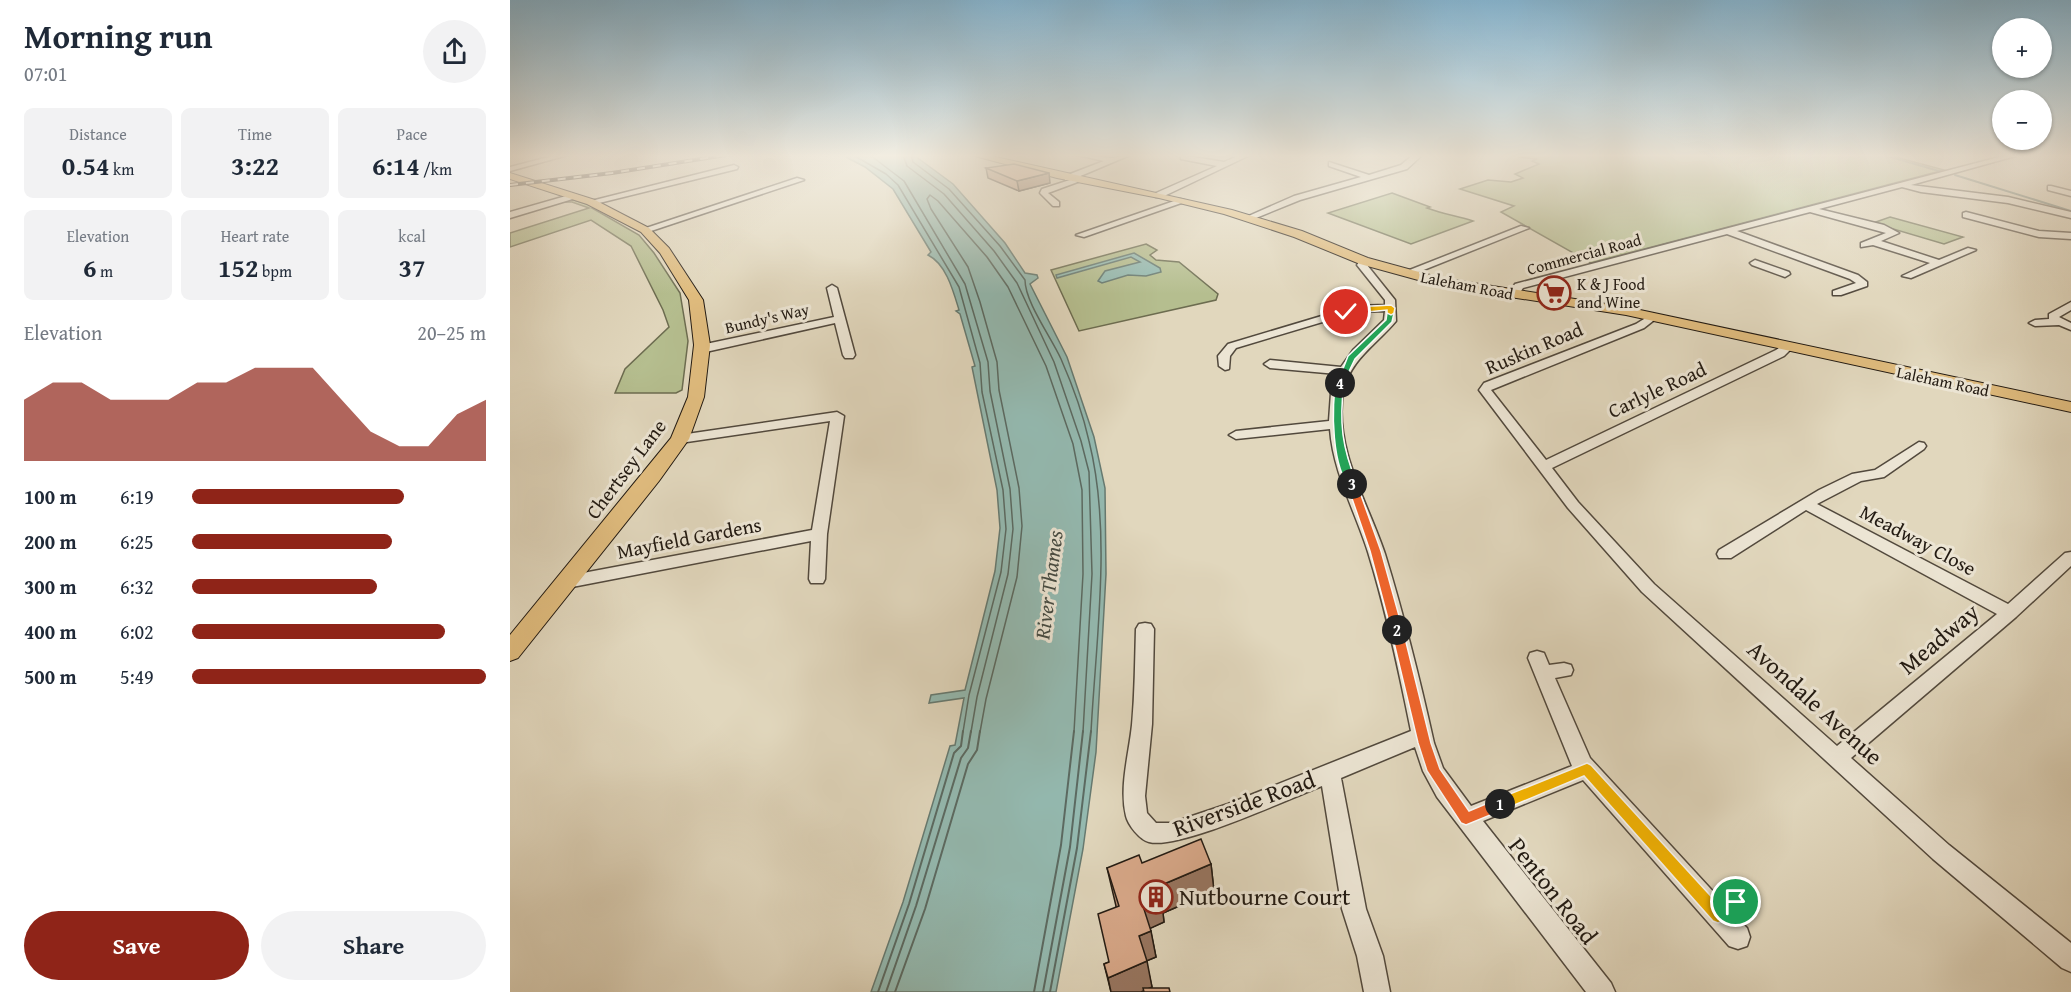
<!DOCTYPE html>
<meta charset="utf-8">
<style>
:root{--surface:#fff;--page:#f2f2f3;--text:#1f2937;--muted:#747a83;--accent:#8f2418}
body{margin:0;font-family:"Gentium Book Plus",serif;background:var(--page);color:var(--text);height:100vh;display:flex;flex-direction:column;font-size:22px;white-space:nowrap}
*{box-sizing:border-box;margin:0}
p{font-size:20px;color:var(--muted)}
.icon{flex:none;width:33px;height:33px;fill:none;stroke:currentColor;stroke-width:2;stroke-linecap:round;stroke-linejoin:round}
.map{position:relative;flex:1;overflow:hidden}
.side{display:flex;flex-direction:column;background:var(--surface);width:510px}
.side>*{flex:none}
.fabs{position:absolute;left:1482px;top:18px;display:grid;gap:12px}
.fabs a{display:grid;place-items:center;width:60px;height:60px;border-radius:50%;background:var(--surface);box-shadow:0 2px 4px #0004;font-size:30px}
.pin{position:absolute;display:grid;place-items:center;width:51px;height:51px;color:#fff;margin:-26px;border:3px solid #fff;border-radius:50%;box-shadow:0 2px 6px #0007}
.km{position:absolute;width:30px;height:30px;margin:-15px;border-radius:50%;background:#222;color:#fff;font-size:16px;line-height:30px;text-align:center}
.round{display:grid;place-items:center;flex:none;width:63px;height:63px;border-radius:32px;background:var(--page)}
.head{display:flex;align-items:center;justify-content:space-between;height:102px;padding:0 24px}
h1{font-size:33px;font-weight:700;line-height:45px}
.figures{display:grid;grid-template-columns:repeat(3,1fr);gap:9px;height:102px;padding:6px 24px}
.figures div{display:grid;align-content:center;border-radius:9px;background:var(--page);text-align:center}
.figures b{font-size:26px;font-weight:700}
.figures small{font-size:16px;font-weight:400}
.figures p{font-size:16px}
.chart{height:168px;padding:12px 24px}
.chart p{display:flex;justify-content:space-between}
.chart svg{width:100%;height:108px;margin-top:6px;fill:var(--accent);opacity:.7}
.button{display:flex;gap:12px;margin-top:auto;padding:12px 24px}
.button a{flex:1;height:69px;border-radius:36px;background:var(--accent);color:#fff;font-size:24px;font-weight:700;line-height:69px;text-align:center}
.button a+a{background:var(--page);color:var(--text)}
ul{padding:0 24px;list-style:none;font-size:20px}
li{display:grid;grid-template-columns:96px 72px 1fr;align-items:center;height:45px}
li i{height:15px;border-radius:8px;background:var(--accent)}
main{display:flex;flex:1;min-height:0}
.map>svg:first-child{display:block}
.green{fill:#b5be8f;stroke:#6c6c50;stroke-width:1.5}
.water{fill:#94bab1;stroke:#667a71;stroke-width:1.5}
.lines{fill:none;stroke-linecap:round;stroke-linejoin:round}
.shore-far1{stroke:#5b6a62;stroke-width:1.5}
.shore{stroke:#5b6a62;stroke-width:2}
.stream{stroke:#667a71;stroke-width:2}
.minor-casing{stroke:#52493d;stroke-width:3}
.major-casing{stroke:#221a12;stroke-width:2}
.minor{fill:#ece5d4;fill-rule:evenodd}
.major{fill:#e0bc7e;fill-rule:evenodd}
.rail-casing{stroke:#221a12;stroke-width:4}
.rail{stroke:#ece5d4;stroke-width:2;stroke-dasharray:8;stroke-linecap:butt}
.wall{fill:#bb9177;stroke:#221a12;stroke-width:1.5}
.shaded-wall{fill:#987661;stroke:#221a12;stroke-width:1.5}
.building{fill:#d9a98a;stroke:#221a12;stroke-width:1.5}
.split-1{fill:#f5b400;stroke:#fff;stroke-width:1.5}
.split-2{fill:#f0652b;stroke:#fff;stroke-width:1.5}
.split-3{fill:#f0652b;stroke:#fff;stroke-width:1.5}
.split-4{fill:#22a559;stroke:#fff;stroke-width:1.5}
.split-5{fill:#22a559;stroke:#fff;stroke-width:1.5}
.split-6{fill:#f5b400;stroke:#fff;stroke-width:1.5}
.labels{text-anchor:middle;stroke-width:6;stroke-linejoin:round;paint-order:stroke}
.far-street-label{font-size:16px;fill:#221a12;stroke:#ece5d4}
.far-poi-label{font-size:16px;fill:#221a12;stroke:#ece5d4;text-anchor:start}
.street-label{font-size:20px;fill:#221a12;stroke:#ece5d4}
.water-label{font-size:21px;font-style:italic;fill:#444a42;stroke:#ece5d4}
.near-street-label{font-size:24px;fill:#221a12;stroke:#ece5d4}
.near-poi-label{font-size:24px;fill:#221a12;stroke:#ece5d4;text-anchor:start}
</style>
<main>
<section class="side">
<div class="head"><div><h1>Morning run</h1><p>07:01</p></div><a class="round"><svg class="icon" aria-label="share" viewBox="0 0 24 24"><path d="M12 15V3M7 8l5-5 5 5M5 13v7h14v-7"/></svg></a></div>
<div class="figures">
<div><p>Distance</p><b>0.54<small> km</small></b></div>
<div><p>Time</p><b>3:22</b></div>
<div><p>Pace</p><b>6:14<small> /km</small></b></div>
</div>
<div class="figures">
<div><p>Elevation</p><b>6<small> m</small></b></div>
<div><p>Heart rate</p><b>152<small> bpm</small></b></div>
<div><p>kcal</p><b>37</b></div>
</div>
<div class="chart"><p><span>Elevation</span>20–25 m</p>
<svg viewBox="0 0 160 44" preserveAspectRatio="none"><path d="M0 44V19L10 12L20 12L30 19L40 19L50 19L60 12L70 12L80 6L90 6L100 6L110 19L120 32L130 38L140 38L150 25L160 19V44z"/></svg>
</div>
<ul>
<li><b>100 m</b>6:19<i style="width:72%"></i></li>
<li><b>200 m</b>6:25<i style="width:68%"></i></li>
<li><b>300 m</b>6:32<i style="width:63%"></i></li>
<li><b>400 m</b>6:02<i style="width:86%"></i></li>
<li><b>500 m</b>5:49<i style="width:100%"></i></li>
</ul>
<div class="button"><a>Save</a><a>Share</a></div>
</section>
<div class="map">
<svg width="1561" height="992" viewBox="0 0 1561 992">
<rect width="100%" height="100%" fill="#e1d7bd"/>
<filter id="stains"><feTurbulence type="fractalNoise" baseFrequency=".00333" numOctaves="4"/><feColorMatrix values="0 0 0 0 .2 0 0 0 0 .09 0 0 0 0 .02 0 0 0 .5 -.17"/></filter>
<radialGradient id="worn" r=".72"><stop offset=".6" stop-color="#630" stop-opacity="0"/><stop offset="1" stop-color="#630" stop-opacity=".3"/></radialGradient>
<g class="green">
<path d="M1016,155H1378L1434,170L1081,263L991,212L1004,206L950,189L978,180L1001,182L1013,178L1005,174L1029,164L1022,161L1027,159L1008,157Z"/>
<path d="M882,193L920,207L917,208C933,214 947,216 963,221L901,244L818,213Z"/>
<path d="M60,199L84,206L82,208L129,235L144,253L170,293L178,341L172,390L166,393H105L115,369L159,327L153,310L121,246L81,220L0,247V233L79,208L62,202H46Z"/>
<path d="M1380,217L1453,237L1434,244L1363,223Z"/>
<path d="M636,244L647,250L640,255L646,260L669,262L708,294L706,300L569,331L541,270Z"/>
</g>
<g class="water">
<path d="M332,155L405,156L443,184L495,243L515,273L527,275L528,278L520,284L557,357L584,437L595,488L596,574L586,752L573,849L546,992H361L393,902L440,746L445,745L454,698L419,703L421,695L455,690L485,571L490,528L487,490L462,367L465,366L450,314L446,311L449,310C443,290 436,264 418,255L421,252L383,189L355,167Z"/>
<path d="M624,253L650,268L651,272L636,276L618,275L592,283L588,281L595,271L630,262L621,257L547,278L546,275Z"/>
</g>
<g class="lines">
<g class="shore-far1">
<path d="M343,155L376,174L388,185L449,287L470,363L472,392L493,490L496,529L491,572L459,695L453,732"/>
<path d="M360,155L394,181L455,284L478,362L480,391L500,489L503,529L498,574L467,697L461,732"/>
<path d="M393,155L397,166L434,194L484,251L507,283L544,362L571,441L579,472L582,574L573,732"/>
<path d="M401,155L403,162L439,189L490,246L515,280C515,302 541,337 551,359C562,384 573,414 579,441C602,533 586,638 581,732"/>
<path d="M470,732L476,699L507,577L512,526L509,488L489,390L487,362L470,302L458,267L421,209L417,199L420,195L428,201L477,257L498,287L536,366L563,444L572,490L573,574L564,732"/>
</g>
<g class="shore">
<path d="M368,992L399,904L444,753L451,746L453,731"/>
<path d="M376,992L406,906L451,758L458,748L461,731"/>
<path d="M385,992L415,909L458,764L467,750L470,731"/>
<path d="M524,992L551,845L564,731"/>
<path d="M533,992L560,847L573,731"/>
<path d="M540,992L567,848L581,731"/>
</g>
<g class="stream">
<path d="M1374,155L1429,171"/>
<path d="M1445,175L1561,211"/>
</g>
<g class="minor-casing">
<g id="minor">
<path d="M46,155H58L0,171V167Z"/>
<path d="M568,155L602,158L620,155L561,180H555V176L594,161Z"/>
<path d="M671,155L714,162L730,155H740L652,197H646V193L707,166L671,159Z"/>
<path d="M903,155L910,157L897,169L790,200L741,220L734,218L784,196L851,177L819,166V162L859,175L891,165Z"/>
<path d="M1497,155H1509L1401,185L1498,197L1561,212V218L1498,203L1411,192L1392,187L1309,209L1374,225L1389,233L1371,241L1429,260L1458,248L1466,250L1401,278L1392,276L1420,263L1363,245L1351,247V243L1376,233L1300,212L1227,231L1348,275L1357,282V286L1331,295H1323V291L1346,283L1340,279L1217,234L1013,288L1007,297L998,295L1005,284Z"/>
<path d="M224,165L228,167L227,169L81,205L77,202Z"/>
<path d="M287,178L294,180L138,232L130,230Z"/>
<path d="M566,178L573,180L538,193L549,202V206H543L530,193L532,189Z"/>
<path d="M1541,186L1561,191V196L1538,190V186Z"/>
<path d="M63,194L67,196L66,198L0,218V212Z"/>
<path d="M670,199L677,201L574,237L566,235Z"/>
<path d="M1456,212L1529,231L1561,233V239L1529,237L1453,217V213Z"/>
<path d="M1011,226L1019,228L901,275L892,273Z"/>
<path d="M851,259H857V265L885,300L886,321C866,345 839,360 833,393C824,449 858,503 875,554C894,616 910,680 924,743L933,768L961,806L1062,766L1018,658L1020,653L1027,651L1034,653L1039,665L1054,663L1061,665L1063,670L1061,675L1045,678L1080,758L1210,899L1226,890L1235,894L1238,902L1235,910L1226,917L1237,928L1240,937L1237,946L1228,949L1219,946L1073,780L973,821L1101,983L1105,992H1076L927,797L913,771L905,747L831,778L856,909L873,956L880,992H854L847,956L832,909L812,786C778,799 669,850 639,842C630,840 618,825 616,816C609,787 619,754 622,725C625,693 625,661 626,629L629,624L635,623L641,624L644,629L642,724L635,796L637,813L646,823H661L718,804L901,731C889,671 876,610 858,552C845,511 823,472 820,429L726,439L719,435L726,431L819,421L821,393L827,374L760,368L754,364L760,360L831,367L843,350L874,320L875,311L846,312L726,348L720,356L719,369L715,370L709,366L708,356L718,344L845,306L875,305V300L847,265Z"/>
<path d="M1245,260L1279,272L1280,274L1275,277L1242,265L1240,263Z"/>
<path d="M322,285L327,288L345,355L343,358H335L333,355L325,323L191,353L185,349L191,345L324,317L317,288Z"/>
<path d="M1561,302V310L1549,317L1561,323V330L1549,325L1525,326L1519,323L1525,320L1539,319V314Z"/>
<path d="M1142,314L1148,317L1134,328L981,390L1036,460L1266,350L1273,345H1281L1283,347L1274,356L1042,468L1068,502L1144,584L1327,746L1487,614L1296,510L1221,558H1209L1207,554L1209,550L1309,490L1342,474L1365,470L1409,442L1414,443L1416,446L1414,449L1374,477L1351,481L1307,504L1498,604L1555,553L1561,552V566L1506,617L1341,758L1439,845L1561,943V972L1552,968L1423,859L1132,592L1058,508L969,390L974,383L1126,324Z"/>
<path d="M327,412L334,416L317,534L315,579L313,583H301L299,579L301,541L57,588L51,586L49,582L51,578L57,576L302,530L320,421L170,443L163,439L170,435Z"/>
</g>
</g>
<g class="major-casing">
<g id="major">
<path d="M461,155H477L722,210L792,231L858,258L931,278L1116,307L1561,402V412L1116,315L930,286L850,264L784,237L714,214L649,198L547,178Z"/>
<path d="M0,173L85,200L139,228L159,248L193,300L200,345L194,397L179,439L149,481L8,658L0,661V635L161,438L178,397L184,345L179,300L150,253L131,232L77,204L0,179Z"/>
</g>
</g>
<use href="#minor" class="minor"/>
<use href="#major" class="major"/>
<g class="rail-casing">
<path id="rail" d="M0,185L102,173L216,155"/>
</g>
<use href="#rail" class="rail"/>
</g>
<g class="wall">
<path d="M476,168L540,183L509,191L478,178Z"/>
<path d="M632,863L701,864L704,891L653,913L654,922L640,928L646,957L636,961L642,987L631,992H601L594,964L599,962L606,906L597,868Z"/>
</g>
<g class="shaded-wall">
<path d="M539,173L540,183L509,191L507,181Z"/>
<path d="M701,864L704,891L653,913L654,922L637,930L632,903L647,887Z"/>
<path d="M641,931L646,957L634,962L629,936Z"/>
<path d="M637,961L642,987L631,992H601L598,978Z"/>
</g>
<g class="building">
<path d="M504,164L539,173L507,181L476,168Z"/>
<path d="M691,839L701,864L647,887L650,895L632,903L641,931L629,936L637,961L598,978L594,964L599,962L588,914L609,906L597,868L629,855L632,863Z"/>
<path d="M633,988H659L660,992H634Z"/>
</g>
<linearGradient id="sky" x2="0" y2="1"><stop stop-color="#86b6d2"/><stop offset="0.53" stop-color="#f2ede1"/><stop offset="1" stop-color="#f2ede1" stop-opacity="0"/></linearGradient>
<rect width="1561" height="294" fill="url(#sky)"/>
<path class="split-1" d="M1077,763L1081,765L1209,905L1226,895L1232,897L1234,902C1230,911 1217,919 1208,923L1203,921L1074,776L990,811L985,809L983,804L985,800Z"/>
<path class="split-2" d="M887,626L893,630L921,743L930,769L959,811L990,798L995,800L997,804L995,809L956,825L951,823L917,771L908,743L881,630Z"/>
<path class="split-3" d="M842,481L847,484L871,551L893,630L891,633L887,635L881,630L860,551L837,484Z"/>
<path class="split-4" d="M827,381L834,383C829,423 832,447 847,484L842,487C822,477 820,401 827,381Z"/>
<path class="split-5" d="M881,311L884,313L882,322L845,359L833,384H827L838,356L876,320L877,313Z"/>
<path class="split-6" d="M881,305L885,308L884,313L881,315L877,313V310L836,314L833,312L845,307Z"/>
<defs>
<g id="supermarket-ring" transform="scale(1.725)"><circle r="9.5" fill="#ece5d4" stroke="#8f2418" stroke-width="1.5"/><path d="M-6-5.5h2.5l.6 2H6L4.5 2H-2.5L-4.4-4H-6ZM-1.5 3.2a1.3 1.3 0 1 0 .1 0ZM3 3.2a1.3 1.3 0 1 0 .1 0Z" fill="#8f2418"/></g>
<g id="building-ring" transform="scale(1.725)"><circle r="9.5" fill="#ece5d4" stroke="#8f2418" stroke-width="1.5"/><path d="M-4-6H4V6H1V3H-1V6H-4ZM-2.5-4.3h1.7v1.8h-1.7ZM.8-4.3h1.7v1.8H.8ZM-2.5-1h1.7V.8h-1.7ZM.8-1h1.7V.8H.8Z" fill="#8f2418"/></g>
</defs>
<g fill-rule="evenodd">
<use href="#supermarket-ring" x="1044" y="293"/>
<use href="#building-ring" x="646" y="897"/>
</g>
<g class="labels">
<g class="far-street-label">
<text transform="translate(1074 254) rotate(-15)" y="6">Commercial Road</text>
<text transform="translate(957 285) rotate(11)" y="6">Laleham Road</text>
<text transform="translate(257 318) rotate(-13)" y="6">Bundy's Way</text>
<text transform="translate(1433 381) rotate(12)" y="6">Laleham Road</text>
</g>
<g class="far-poi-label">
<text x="1067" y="290">K &amp; J Food<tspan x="1067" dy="18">and Wine</tspan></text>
</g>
<g class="street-label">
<text transform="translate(1024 348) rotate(-23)" y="7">Ruskin Road</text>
<text transform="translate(1147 390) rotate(-25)" y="7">Carlyle Road</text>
<text transform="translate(116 469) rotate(-53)" y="7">Chertsey Lane</text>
<text transform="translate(179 538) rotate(-11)" y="7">Mayfield Gardens</text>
<text transform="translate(1408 540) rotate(28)" y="7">Meadway Close</text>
</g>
<g class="water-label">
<text transform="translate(539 585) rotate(-83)" y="7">River Thames</text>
</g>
<g class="near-street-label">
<text transform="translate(1429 639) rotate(-40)" y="8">Meadway</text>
<text transform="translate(1305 703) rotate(42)" y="8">Avondale Avenue</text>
<text transform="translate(734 804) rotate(-20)" y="8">Riverside Road</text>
<text transform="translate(1043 891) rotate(52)" y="8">Penton Road</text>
</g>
<g class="near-poi-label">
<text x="669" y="905">Nutbourne Court</text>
</g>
</g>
<rect width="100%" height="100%" filter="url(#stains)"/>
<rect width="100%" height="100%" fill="url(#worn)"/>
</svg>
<div class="fabs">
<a>+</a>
<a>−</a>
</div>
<div class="pin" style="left:1226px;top:902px;background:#1e9e55"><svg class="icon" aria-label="arrive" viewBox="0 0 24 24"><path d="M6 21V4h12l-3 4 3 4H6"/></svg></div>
<div class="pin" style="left:836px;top:312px;background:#d93025"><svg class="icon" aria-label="check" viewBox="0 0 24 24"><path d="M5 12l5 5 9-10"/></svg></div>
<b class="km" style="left:990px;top:804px">1</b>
<b class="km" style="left:887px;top:630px">2</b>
<b class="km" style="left:842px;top:484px">3</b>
<b class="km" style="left:830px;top:383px">4</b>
</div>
</main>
